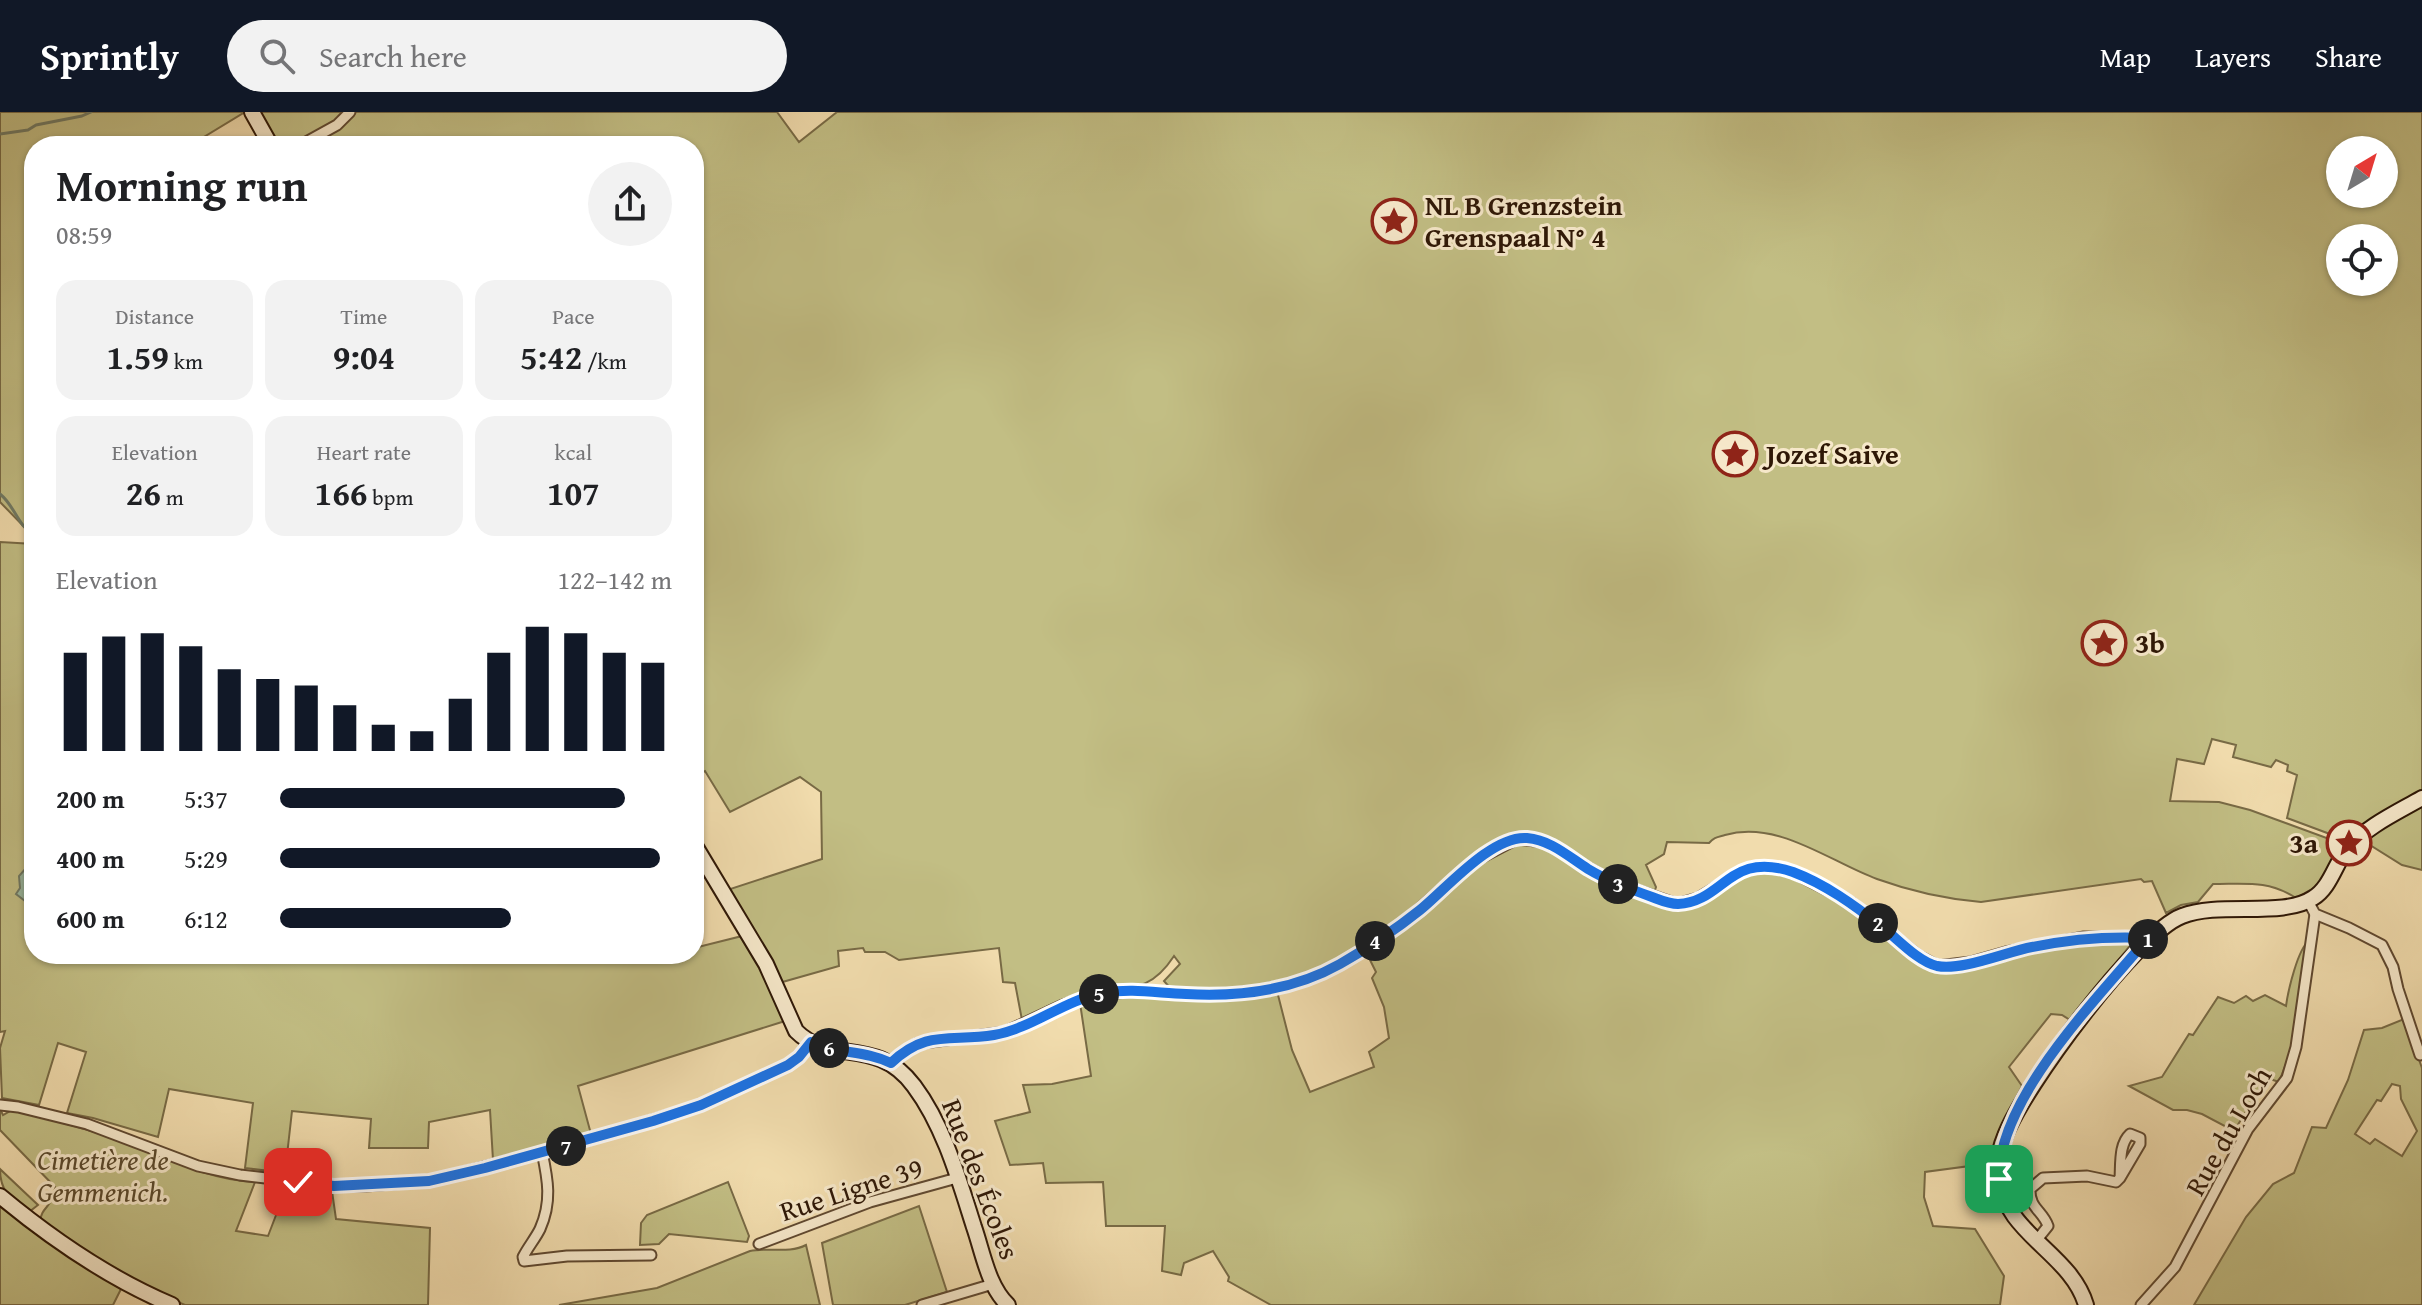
<!DOCTYPE html>
<meta charset="utf-8">
<style>
:root{--surface:#fff;--page:#f2f2f2;--text:#202124;--muted:#757577;--accent:#111827}
body{margin:0;font-family:"Gentium Book Plus",serif;background:var(--page);color:var(--text);height:100vh;display:flex;flex-direction:column;font-size:30px;white-space:nowrap}
*{box-sizing:border-box;margin:0}
p{font-size:26px;color:var(--muted)}
.icon{flex:none;width:44px;height:44px;fill:none;stroke:currentColor;stroke-width:2;stroke-linecap:round;stroke-linejoin:round}
.map{position:relative;flex:1;overflow:hidden}
.side{position:absolute;left:24px;top:24px;width:680px;height:828px;display:flex;flex-direction:column;background:var(--surface);border-radius:32px;box-shadow:0 2px 6px #0004}
.side>*{flex:none}
.needle{width:52px;rotate:38deg}
.controls{position:absolute;left:2326px;top:24px;display:grid;gap:16px}
.controls a{display:grid;place-items:center;width:72px;height:72px;border-radius:50%;background:var(--surface);box-shadow:0 2px 6px #0004;font-size:40px}
.pin{position:absolute;display:grid;place-items:center;width:68px;height:68px;color:#fff;margin:-34px;border-radius:16px;box-shadow:0 4px 12px #0006}
.km{position:absolute;width:40px;height:40px;margin:-20px;border-radius:50%;background:#222;color:#fff;font-size:22px;line-height:40px;text-align:center}
.round{display:grid;place-items:center;flex:none;width:84px;height:84px;border-radius:42px;background:var(--page)}
.headline{display:flex;align-items:center;justify-content:space-between;height:136px;padding:0 32px}
h1{font-size:44px;font-weight:700;line-height:60px}
.stats{display:grid;grid-template-columns:repeat(3,1fr);gap:12px;height:136px;padding:8px 32px}
.stats div{display:grid;align-content:center;border-radius:20px;background:var(--page);text-align:center}
.stats b{font-size:34px;font-weight:700}
.stats small{font-size:22px;font-weight:400}
.stats p{font-size:22px}
.chart{height:224px;padding:16px 32px}
.chart p{display:flex;justify-content:space-between}
.chart svg{width:100%;height:144px;margin-top:8px;stroke:var(--accent);stroke-width:6}
ul{padding:0 32px;list-style:none;font-size:26px}
li{display:grid;grid-template-columns:128px 96px 1fr;align-items:center;height:60px}
li i{height:20px;border-radius:10px;background:var(--accent)}
header{display:flex;align-items:center;gap:48px;box-sizing:border-box;height:112px;padding:0 40px;background:var(--accent);color:#fff}
header strong{font-size:38px}
nav{display:flex;gap:44px;margin-inline-start:auto;font-size:28px}
.search{width:560px;height:72px;background:var(--page);display:flex;align-items:center;gap:20px;box-sizing:border-box;padding:0 28px;border-radius:44px;color:var(--muted);font-size:30px}
.map>svg:first-child{display:block}
.green{fill:#c2be84;stroke:#786a45;stroke-width:2;fill-rule:evenodd}
.water{fill:#9cbca4;stroke:#707a65;stroke-width:2}
.lines{fill:none;stroke-linecap:round;stroke-linejoin:round}
.stream{stroke:#707a65;stroke-width:3}
.street-casing{stroke:#5f4830;stroke-width:13}
.secondary-casing{stroke:#2e1706;stroke-width:18}
.street{stroke:#f6e8ca;stroke-width:9}
.secondary{stroke:#f6e8ca;stroke-width:14}
.route-casing{stroke:#fff;stroke-width:16}
.route{stroke:#1a73e8;stroke-width:10}
.labels{text-anchor:middle;stroke-width:6;stroke-linejoin:round;paint-order:stroke}
.poi-label{font-size:28px;font-weight:bold;fill:#2e1706;stroke:#f6e8ca;text-anchor:start}
.street-label{font-size:28px;fill:#2e1706;stroke:#f6e8ca}
.park-label{font-size:28px;font-style:italic;fill:#5a492c;stroke:#f6e8ca}
</style>
<header>
<strong>Sprintly</strong>
<div class="search"><svg class="icon" aria-label="search" viewBox="0 0 24 24"><circle cx="10" cy="10" r="6"/><path d="M15 15l6 6"/></svg>Search here</div>
<nav><a>Map</a><a>Layers</a><a>Share</a></nav>
</header>
<div class="map">
<svg width="2422" height="1193" viewBox="0 0 2422 1193">
<rect width="100%" height="100%" fill="#f1dcad"/>
<filter id="stains"><feTurbulence type="fractalNoise" baseFrequency=".0025" numOctaves="4"/><feColorMatrix values="0 0 0 0 .2 0 0 0 0 .09 0 0 0 0 .02 0 0 0 .5 -.17"/></filter>
<radialGradient id="worn" r=".72"><stop offset=".6" stop-color="#630" stop-opacity="0"/><stop offset="1" stop-color="#630" stop-opacity=".3"/></radialGradient>
<g class="green">
<path d="M0,0H245L189,34H34V425L0,390Z"/>
<path d="M259,0H777L799,30L837,0H2422V678L2384,699L2346,728L2287,706L2297,663L2287,659L2288,653L2276,648L2271,655L2233,645L2236,633L2212,627L2204,652L2177,647L2170,689L2219,690L2250,698L2343,732L2319,773L2296,786C2268,768 2246,772 2213,772L2198,790L2181,793L2166,801L2152,769L2144,770L2141,767L1981,790C1946,787 1910,779 1877,767C1830,750 1779,708 1725,723C1718,725 1714,725 1709,731L1667,730L1664,742L1646,753L1656,775L1653,784L1609,766L1554,732L1506,729C1437,782 1359,854 1273,873C1243,880 1211,878 1181,879L1171,877L1164,869L1180,852L1174,844C1146,887 1123,871 1080,882C1059,887 1040,898 1022,908L1015,871L1003,870L999,836L899,848L885,840H865L863,836L838,839L839,854L772,873L785,909L578,974L591,1022L493,1048L490,998L429,1010L428,1036H369L371,1007L292,999L285,1061L245,1056L253,991L169,977L158,1025L93,1006L67,1001L86,940L58,931L39,993L2,986L0,936L5,919L0,920V430L34,432V842H694V836L742,824L718,781L822,747L821,680L800,665L730,700L705,659L694,665V34H278ZM2340,38H2384V82H2340ZM2340,126H2384V170H2340Z"/>
<path d="M2422,689V758L2402,753L2362,728Z"/>
<path d="M1515,729C1524,730 1537,729 1545,733C1556,737 1567,745 1577,751C1604,768 1634,785 1664,794C1698,802 1719,770 1747,760C1797,742 1887,824 1925,853L1948,858L2085,829L2133,830L2070,908L2062,903L2051,902L2009,955L2022,974L1998,1021L1992,1051L1925,1060L1924,1085L1933,1114L1975,1117L2004,1164L2000,1193H1271L1228,1169L1229,1165L1213,1139L1184,1151L1181,1163L1162,1159L1165,1114H1106L1103,1070L1046,1071L1043,1051L1010,1053L995,1009L1030,1000L1023,973L1052,972L1091,964L1080,891L1148,883L1257,882L1277,879L1292,938L1310,980L1374,955L1369,940L1389,926L1384,895L1372,866L1376,860L1366,840L1465,758Z"/>
<path d="M2309,829L2291,939L2279,970L2267,966L2234,1019L2202,1002L2187,998H2173L2129,974L2162,965L2189,922L2193,923L2218,885L2234,891L2246,884L2253,889L2265,883L2286,894C2288,879 2298,836 2309,829Z"/>
<path d="M2404,907L2422,956V1193H2194L2246,1105L2273,1072L2294,1061L2312,1015L2326,1016L2348,968L2364,918L2382,916ZM2392,972L2400,974L2401,987L2417,1019L2402,1044L2375,1027L2370,1032L2355,1022L2377,988L2381,989Z"/>
<path d="M0,997L3,1003L12,998C50,1007 88,1017 125,1030C168,1046 208,1068 255,1070L236,1119L268,1124L288,1072L332,1079L336,1107L430,1116L428,1193H185C129,1171 89,1143 40,1110C41,1094 54,1095 55,1075L0,1018Z"/>
<path d="M0,1057L38,1093L29,1100C11,1087 0,1080 0,1057Z"/>
<path d="M728,1070L749,1124L747,1130L669,1122L659,1132L640,1133L641,1111L647,1103Z"/>
<path d="M0,1093L80,1151L121,1177L113,1193H0Z"/>
<path d="M919,1094L947,1180L905,1193H833L822,1131Z"/>
<path d="M806,1133L820,1193H559L657,1176L750,1139C768,1135 789,1142 806,1133Z"/>
</g>
<path class="water" d="M34,753V796L16,782L20,776L19,764L26,756Z"/>
<g class="lines">
<g class="stream">
<path d="M0,22L28,18L36,13L82,4L91,0"/>
<path d="M0,382C15,394 17,413 34,423"/>
</g>
<g class="street-casing">
<g id="street">
<path d="M299,34L337,13L350,0"/>
<path d="M2308,789L2315,802L2349,816L2382,833L2393,855L2398,877L2420,943"/>
<path d="M891,951L916,932L1005,920L1063,893L1102,881L1140,878L1189,883L1226,882L1257,879L1302,869L1339,853L1403,811L1473,750L1517,727L1544,730L1613,770L1677,792L1698,786L1744,758L1764,754L1792,760L1852,791L1919,844L1938,854L1971,850L2006,840L2084,825L2148,826"/>
<path d="M0,993L18,995L87,1012L198,1054L240,1063L334,1074H366L429,1069L585,1029L701,993L788,953L799,945L811,930"/>
<path d="M542,1040C548,1068 552,1090 540,1117C535,1127 528,1135 523,1145L524,1149L567,1144L651,1143"/>
<path d="M2036,1129L2048,1114C2043,1099 2029,1096 2030,1077L2043,1066L2087,1064L2116,1070L2120,1066L2140,1032V1026L2130,1022C2119,1032 2121,1051 2120,1066"/>
<path d="M759,1132L870,1090L957,1066"/>
<path d="M922,1193L993,1172"/>
<path d="M2141,1193L2175,1155L2248,1017L2287,966L2296,935L2315,802"/>
</g>
</g>
<g class="secondary-casing">
<g id="secondary">
<path d="M252,0L271,34"/>
<path d="M694,732L766,852L796,919C831,954 876,923 914,974C944,1014 959,1068 974,1115C983,1141 988,1174 1008,1193"/>
<path d="M0,1084C53,1128 108,1166 172,1193"/>
<path d="M2086,1193C2071,1141 2004,1122 1999,1065C1997,1052 2000,1036 2005,1024C2023,976 2137,821 2182,804C2220,789 2283,806 2313,786C2330,776 2335,752 2347,737C2367,714 2396,701 2422,686"/>
</g>
</g>
<use href="#street" class="street"/>
<use href="#secondary" class="secondary"/>
</g>
<g class="lines">
<g class="route-casing">
<path id="route" d="M298,1070L334,1074L429,1069L485,1056L653,1009L701,993L788,953L799,945L811,930C836,942 865,938 891,951C927,917 950,930 994,923C1033,916 1064,888 1103,881C1132,876 1157,881 1186,882C1238,885 1294,878 1340,852C1368,836 1395,818 1420,798C1446,777 1492,723 1527,726C1551,728 1569,745 1588,757C1608,769 1630,777 1652,785C1660,788 1669,792 1678,792C1724,790 1729,738 1793,760C1825,772 1854,793 1881,814C1897,826 1917,849 1937,854C1962,859 2006,840 2032,835C2071,827 2108,824 2148,826C2098,886 1997,987 1999,1067"/>
</g>
<use href="#route" class="route"/>
</g>
<defs>
<g id="sight-ring" transform="scale(2.3)"><circle r="9.5" fill="#f6e8ca" stroke="#8f2418" stroke-width="1.5"/><path d="M0-6L1.8-2.2L6-1.7L2.9 1.2L3.7 5.4L0 3.3L-3.7 5.4L-2.9 1.2L-6-1.7L-1.8-2.2Z" fill="#8f2418"/></g>
</defs>
<g fill-rule="evenodd">
<use href="#sight-ring" x="1394" y="109"/>
<use href="#sight-ring" x="1735" y="342"/>
<use href="#sight-ring" x="2104" y="531"/>
<use href="#sight-ring" x="2349" y="731"/>
</g>
<g class="labels">
<g class="poi-label">
<text x="1425" y="103">NL B Grenzstein<tspan x="1425" dy="32">Grenspaal N° 4</tspan></text>
<text x="1766" y="352">Jozef Saive</text>
<text x="2135" y="541">3b</text>
<text x="2318" y="741" text-anchor="end">3a</text>
</g>
<g class="street-label">
<text transform="translate(2228 1019) rotate(-60)" y="10">Rue du Loch</text>
<text transform="translate(981 1067) rotate(69)" y="10">Rue des Écoles</text>
<text transform="translate(851 1077) rotate(-18)" y="10">Rue Ligne 39</text>
</g>
<g class="park-label">
<text x="103" y="1058">Cimetière de<tspan x="103" dy="32">Gemmenich.</tspan></text>
</g>
</g>
<rect width="100%" height="100%" filter="url(#stains)"/>
<rect width="100%" height="100%" fill="url(#worn)"/>
</svg>
<div class="controls">
<a><svg class="needle" viewBox="-14 -14 28 28"><path d="M0-13l5 13h-10z" fill="#e53935"/><path d="M0 13l5-13h-10z" fill="#757577"/></svg></a>
<a><svg class="icon" aria-label="locate" viewBox="0 0 24 24"><circle cx="12" cy="12" r="6"/><path d="M12 2v4M12 18v4M2 12h4M18 12h4"/></svg></a>
</div>
<div class="pin" style="left:1999px;top:1067px;background:#1e9e55"><svg class="icon" aria-label="arrive" viewBox="0 0 24 24"><path d="M6 21V4h12l-3 4 3 4H6"/></svg></div>
<div class="pin" style="left:298px;top:1070px;background:#d93025"><svg class="icon" aria-label="check" viewBox="0 0 24 24"><path d="M5 12l5 5 9-10"/></svg></div>
<b class="km" style="left:2148px;top:827px">1</b>
<b class="km" style="left:1878px;top:811px">2</b>
<b class="km" style="left:1618px;top:772px">3</b>
<b class="km" style="left:1375px;top:829px">4</b>
<b class="km" style="left:1099px;top:882px">5</b>
<b class="km" style="left:829px;top:936px">6</b>
<b class="km" style="left:566px;top:1034px">7</b>
<section class="side">
<div class="headline"><div><h1>Morning run</h1><p>08:59</p></div><a class="round"><svg class="icon" aria-label="share" viewBox="0 0 24 24"><path d="M12 15V3M7 8l5-5 5 5M5 13v7h14v-7"/></svg></a></div>
<div class="stats">
<div><p>Distance</p><b>1.59<small> km</small></b></div>
<div><p>Time</p><b>9:04</b></div>
<div><p>Pace</p><b>5:42<small> /km</small></b></div>
</div>
<div class="stats">
<div><p>Elevation</p><b>26<small> m</small></b></div>
<div><p>Heart rate</p><b>166<small> bpm</small></b></div>
<div><p>kcal</p><b>107</b></div>
</div>
<div class="chart"><p><span>Elevation</span>122–142 m</p>
<svg viewBox="0 0 160 44" preserveAspectRatio="none"><path d="M5 44V14M15 44V9M25 44V8M35 44V12M45 44V19M55 44V22M65 44V24M75 44V30M85 44V36M95 44V38M105 44V28M115 44V14M125 44V6M135 44V8M145 44V14M155 44V17"/></svg>
</div>
<ul>
<li><b>200 m</b>5:37<i style="width:88%"></i></li>
<li><b>400 m</b>5:29<i style="width:97%"></i></li>
<li><b>600 m</b>6:12<i style="width:59%"></i></li>
</ul>
</section>
</div>
